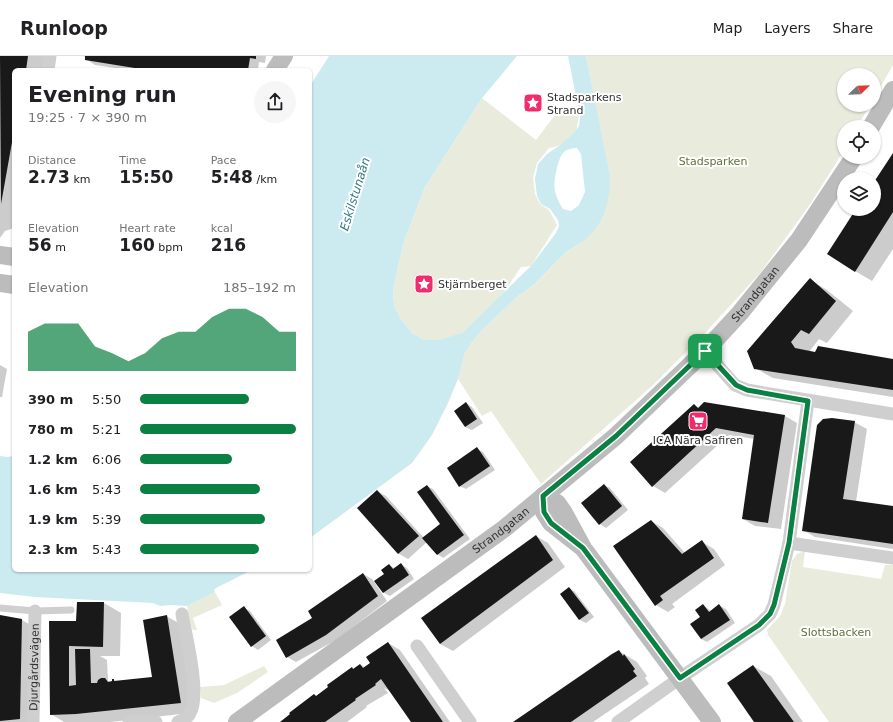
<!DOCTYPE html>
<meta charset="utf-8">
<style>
:root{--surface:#fff;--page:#f6f6f6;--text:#202124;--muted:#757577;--line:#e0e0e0;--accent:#0b8043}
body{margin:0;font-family:"DejaVu Sans",sans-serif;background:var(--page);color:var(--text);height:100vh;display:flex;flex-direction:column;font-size:15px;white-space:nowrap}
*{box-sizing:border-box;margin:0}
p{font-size:13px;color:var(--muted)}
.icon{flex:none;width:22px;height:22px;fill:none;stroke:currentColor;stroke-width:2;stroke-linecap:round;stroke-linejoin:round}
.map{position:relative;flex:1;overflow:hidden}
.side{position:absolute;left:12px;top:12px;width:300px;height:504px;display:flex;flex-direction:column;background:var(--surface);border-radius:6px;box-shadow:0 1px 3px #0004}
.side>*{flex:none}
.needle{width:26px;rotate:67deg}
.fabs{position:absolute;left:837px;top:12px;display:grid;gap:8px}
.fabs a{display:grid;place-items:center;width:44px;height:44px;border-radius:50%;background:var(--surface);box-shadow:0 1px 3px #0004;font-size:20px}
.pin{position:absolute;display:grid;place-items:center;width:34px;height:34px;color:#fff;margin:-17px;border-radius:8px;box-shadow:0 2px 6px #0006}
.round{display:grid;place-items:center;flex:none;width:42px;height:42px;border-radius:21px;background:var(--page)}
.summary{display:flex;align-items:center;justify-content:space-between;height:68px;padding:0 16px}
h1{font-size:22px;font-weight:700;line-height:30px}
.figures{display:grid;grid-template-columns:repeat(3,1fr);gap:6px;height:68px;padding:4px 16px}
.figures div{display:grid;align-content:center}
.figures b{font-size:17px;font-weight:700}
.figures small{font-size:11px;font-weight:400}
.figures p{font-size:11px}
.chart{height:112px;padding:8px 16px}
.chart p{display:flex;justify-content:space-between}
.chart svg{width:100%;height:72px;margin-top:4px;fill:var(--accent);opacity:.7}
ul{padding:0 16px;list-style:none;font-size:13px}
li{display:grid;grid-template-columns:64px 48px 1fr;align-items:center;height:30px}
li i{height:10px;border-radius:5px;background:var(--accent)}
header{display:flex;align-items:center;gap:24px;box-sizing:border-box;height:56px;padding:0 20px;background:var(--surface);border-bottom:1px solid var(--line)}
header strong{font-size:19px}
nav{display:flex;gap:22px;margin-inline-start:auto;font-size:14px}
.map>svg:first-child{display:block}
.green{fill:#e9ecdd}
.water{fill:#ccebf0;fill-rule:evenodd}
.shadow{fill:#0003}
.building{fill:#191919}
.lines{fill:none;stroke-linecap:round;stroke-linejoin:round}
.lane{stroke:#cfcfcf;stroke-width:7}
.street{stroke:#cfcfcf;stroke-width:13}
.secondary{stroke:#bcbcbc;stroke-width:18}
.route-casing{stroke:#fff;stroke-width:8}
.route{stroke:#0b8043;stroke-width:5}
.labels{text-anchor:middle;stroke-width:4;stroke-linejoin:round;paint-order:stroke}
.poi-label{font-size:11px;fill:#323232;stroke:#fff;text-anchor:start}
.park-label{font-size:11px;fill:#63723b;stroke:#fff}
.street-label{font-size:11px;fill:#323232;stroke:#fff}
.water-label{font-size:12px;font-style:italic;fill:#337b87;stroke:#fff}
</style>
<header>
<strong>Runloop</strong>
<nav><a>Map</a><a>Layers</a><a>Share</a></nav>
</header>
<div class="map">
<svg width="893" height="666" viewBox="0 0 893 666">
<rect width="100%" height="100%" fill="#fff"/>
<g class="green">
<path d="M586,0H893V9L874,42V19H844V49H870L857,71H844V94L811,147L761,216L706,276L652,330L541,428L491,355L482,360L458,323L465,297L472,286L482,274L519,239C539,229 551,209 567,196C571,192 577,190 581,187L595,47Z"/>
<path d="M482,42L536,84L561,51L580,53L576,77L559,90L549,92L537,107L533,121L535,138L540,148L549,154L557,169L531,210L521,211L502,239L462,277L451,282L439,284H424L412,277L401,263L394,249L393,233L404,185L425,131Z"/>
<path d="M805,495L803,511L881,523L885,509H893V666H829L768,579L767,574L780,560L785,548L792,505L797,498Z"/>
<path d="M215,536L222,549L193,562L197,574H193L191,570L187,550Z"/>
<path d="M264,610L268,616L237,637L214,647L201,642L200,631L224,629Z"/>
</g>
<g class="water">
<path d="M329,0H517L482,42L425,131L404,185L393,233L394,249L401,263L412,277L424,284H439L462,277L531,210L556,177L559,170L558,164L550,153L541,148L537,140L535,123L538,108L547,98L559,90L574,77L579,70L580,60L568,0H586L610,121C610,148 604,169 582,186C578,189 574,191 569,194C565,197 562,201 558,204C546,216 535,231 519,239L482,274L472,286L465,297L458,323L448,347L432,379L412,407L310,482V30ZM577,92L581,98L585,136L579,149L571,155L563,153C552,136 553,127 558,108C562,96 564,93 577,92Z"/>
<path d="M0,400L7,401L14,400V514H252L216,532L214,534L215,536L187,550L171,549L160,550L153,547L35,541L0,537Z"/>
</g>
<g class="shadow">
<path d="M0,0H48L45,14H14V172L5,175L0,182Z"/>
<path d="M82,0H266L265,7L259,6L258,14H128L95,9L86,3V1Z"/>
<path d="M893,99V193L872,225L855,215L858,153H874V128Z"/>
<path d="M810,224L827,234L853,255L827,287L819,283L809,296L893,304V341L773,322L755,312Z"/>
<path d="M0,309L7,313L2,341H0Z"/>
<path d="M466,347L472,351L483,367L472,374L465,371Z"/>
<path d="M694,349L699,352L785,360L797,367L781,473L755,470L743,463L755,383L729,379L665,437L653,430Z"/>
<path d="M854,366L867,373L856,446L893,451V493L815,481L803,474Z"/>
<path d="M477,393L483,396L495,414L466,433L460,430Z"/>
<path d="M604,429L610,432L628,454L606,472L600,468Z"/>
<path d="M427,430L433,433L470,483L443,502L437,498L427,486L408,503L399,498L358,452L377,435L386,440L424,482L442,468Z"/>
<path d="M651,465L663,472L685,497L702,486L714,493L725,509L672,548L675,551L668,556L656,549Z"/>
<path d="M536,480L548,487L565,511L453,595L440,588L422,562Z"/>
<path d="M401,508L407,512L414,523L390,540L384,537L385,519L389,509L394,512Z"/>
<path d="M363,518L372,523L387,545L336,584L296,606L287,601L314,562Z"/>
<path d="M569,532L575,536L594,561L586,567L580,564L561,538Z"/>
<path d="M104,547L121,557L120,600H100L107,604L108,625L110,626H113L114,624L117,626L153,622L166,560L184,570L198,656L111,666H64L51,658L50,566H77Z"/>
<path d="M703,549L711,555L720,550L726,553L735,567L707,586L701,583V561Z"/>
<path d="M244,552L250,555L271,584L258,594L252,590Z"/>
<path d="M0,561L22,564L39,574L37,666H0Z"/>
<path d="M388,587L400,594L450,666H412L392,636L384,632L388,637L366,650L367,651L347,666H282L361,609L366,612Z"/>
<path d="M619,595L637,606L647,620L645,622L649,628L593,666H516Z"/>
<path d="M753,610L771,620L803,666H756Z"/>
</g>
<g class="building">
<path d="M0,0H28L26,14H14V75L1,148Z"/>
<path d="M85,0H256V3L250,2L248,14H147L85,4Z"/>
<path d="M893,97V156L855,216L827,198L856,153H874V126Z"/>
<path d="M810,222L836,245L809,278L801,274L791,286L795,292L815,296L818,290L893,303V334L754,313L747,295Z"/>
<path d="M466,346L477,363L465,371L454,355Z"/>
<path d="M704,346L785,359L768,467L742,463L754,379L716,372L652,431L630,406L694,348L698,352Z"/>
<path d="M832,362L855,365L843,443L893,450V488L802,475L817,369L823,363Z"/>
<path d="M477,391L490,410L459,431L447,412Z"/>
<path d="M604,428L622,450L599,469L581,447Z"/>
<path d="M427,429L464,479L437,499L422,482L440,468L417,436Z"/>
<path d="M377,434L419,480L398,498L357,452Z"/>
<path d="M651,464L682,498L702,484L714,502L660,540L663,544L655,550L613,490Z"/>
<path d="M536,479L553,504L440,588L421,562Z"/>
<path d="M401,507L409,519L383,537L374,525L384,518L381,514L389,508L393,513Z"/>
<path d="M363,517L378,540L326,579L286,602L276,584L312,562L308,555Z"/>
<path d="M569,531L589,557L579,564L560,538Z"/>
<path d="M77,546H104L103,591L69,590V630L76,629L75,593H90L91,627H97L98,624L101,622H105L108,626L112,625V623H114V625L152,621L143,564L167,559L181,647L76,658L50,659L49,565H76Z"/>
<path d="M703,548L709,556L719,548L730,564L701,583L690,568L700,561L695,554Z"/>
<path d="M244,550L266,580L251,591L229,561Z"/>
<path d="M0,559L22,563L20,663L0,665Z"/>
<path d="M388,586L443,666H411L381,623L375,628L376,629L355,643L356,644L325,666H280L290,658L289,657L314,638L316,640L328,631L327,629L352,611L353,613L360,608L363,612L370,607L366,601Z"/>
<path d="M619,594L623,600L624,598L635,613L633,615L637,620L571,666H513L612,598Z"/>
<path d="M753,609L794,666H754L727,627Z"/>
</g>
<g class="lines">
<path class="lane" d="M0,552L35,555L71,554"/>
<g class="street">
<path d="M48,14L50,0"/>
<path d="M705,295L735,329L747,334L893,358"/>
<path d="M789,487L893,502"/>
<path d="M417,590L470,666"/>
<path id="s1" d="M33,666L35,555"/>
<path d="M129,666L144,665L156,666"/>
<path d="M178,666C183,664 188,662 190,657C201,640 186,580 182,558"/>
<path d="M618,666L680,622L759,569L770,558L774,549L789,487L808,345"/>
</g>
<g class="secondary">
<path d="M275,14L284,0"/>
<path d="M871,71L893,34"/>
<path d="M0,199L14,201"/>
<path d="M0,227L14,229"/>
<path d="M583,492L551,467L544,456L543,440L557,447L564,457L583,492L712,666"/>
<path id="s2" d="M237,666L505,472L616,380L705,295L740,257L799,184L854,101"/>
</g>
</g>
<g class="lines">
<g class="route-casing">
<path id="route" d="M705,295L736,329L747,334L808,345L789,487L774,549L770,558L759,569L680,622L583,492L551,467L544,456L543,440L616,380Z"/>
</g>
<use href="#route" class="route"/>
</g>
<defs>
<g id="sight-square" transform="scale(1)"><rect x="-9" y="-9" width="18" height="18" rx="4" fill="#f12c6c" stroke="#fff"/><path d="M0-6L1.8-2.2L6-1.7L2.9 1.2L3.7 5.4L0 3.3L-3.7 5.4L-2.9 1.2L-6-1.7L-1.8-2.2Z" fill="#fff"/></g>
<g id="supermarket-square" transform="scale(1)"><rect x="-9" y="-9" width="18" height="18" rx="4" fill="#f12c6c" stroke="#fff"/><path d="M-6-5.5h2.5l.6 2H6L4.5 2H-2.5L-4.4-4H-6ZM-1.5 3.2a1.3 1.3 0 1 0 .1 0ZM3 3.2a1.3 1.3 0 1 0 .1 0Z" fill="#fff"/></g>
</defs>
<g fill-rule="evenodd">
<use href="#sight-square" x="533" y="47"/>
<use href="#sight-square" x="424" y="228"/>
<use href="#supermarket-square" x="698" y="365"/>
</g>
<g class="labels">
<g class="poi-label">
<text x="547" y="45">Stadsparkens<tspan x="547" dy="13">Strand</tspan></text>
<text x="438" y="232">Stjärnberget</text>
<text x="698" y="388" text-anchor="middle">ICA Nära Safiren</text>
</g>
<g class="park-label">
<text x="713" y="109">Stadsparken</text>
<text x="836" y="580">Slottsbacken</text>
</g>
<g class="street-label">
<text dy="4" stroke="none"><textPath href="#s2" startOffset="674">Strandgatan</textPath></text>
<text dy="4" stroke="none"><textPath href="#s2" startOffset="326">Strandgatan</textPath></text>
<text dy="4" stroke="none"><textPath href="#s1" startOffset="55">Djurgårdsvägen</textPath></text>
</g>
<g class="water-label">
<text transform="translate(355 138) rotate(-73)" y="4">Eskilstunaån</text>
</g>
</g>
</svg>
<div class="fabs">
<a><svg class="needle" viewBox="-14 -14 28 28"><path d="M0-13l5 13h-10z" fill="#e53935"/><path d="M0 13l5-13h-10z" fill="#757577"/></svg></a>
<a><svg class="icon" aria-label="locate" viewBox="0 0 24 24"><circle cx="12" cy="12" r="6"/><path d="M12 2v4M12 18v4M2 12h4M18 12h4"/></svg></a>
<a><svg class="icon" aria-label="layers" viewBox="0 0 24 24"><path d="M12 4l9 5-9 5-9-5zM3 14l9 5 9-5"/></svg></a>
</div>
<div class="pin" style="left:705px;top:295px;background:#1e9e55"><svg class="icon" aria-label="arrive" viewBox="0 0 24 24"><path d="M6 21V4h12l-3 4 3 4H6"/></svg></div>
<section class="side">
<div class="summary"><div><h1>Evening run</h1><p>19:25 · 7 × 390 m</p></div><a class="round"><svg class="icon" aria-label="share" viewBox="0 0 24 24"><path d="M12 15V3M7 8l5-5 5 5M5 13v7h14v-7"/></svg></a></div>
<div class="figures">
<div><p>Distance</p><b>2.73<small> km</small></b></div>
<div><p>Time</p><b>15:50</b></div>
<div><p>Pace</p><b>5:48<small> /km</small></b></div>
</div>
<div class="figures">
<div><p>Elevation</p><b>56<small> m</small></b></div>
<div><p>Heart rate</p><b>160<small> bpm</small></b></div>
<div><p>kcal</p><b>216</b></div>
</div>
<div class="chart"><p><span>Elevation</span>185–192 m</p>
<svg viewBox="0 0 160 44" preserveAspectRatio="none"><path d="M0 44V20L10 15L20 15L30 15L40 29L50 33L60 38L70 33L80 24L90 20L100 20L110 11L120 6L130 6L140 11L150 20L160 20V44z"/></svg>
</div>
<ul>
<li><b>390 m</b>5:50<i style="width:70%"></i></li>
<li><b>780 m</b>5:21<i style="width:100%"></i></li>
<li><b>1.2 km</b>6:06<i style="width:59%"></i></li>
<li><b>1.6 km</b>5:43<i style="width:77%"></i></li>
<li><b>1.9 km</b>5:39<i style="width:80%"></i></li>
<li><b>2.3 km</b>5:43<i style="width:76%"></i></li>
</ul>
</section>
</div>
